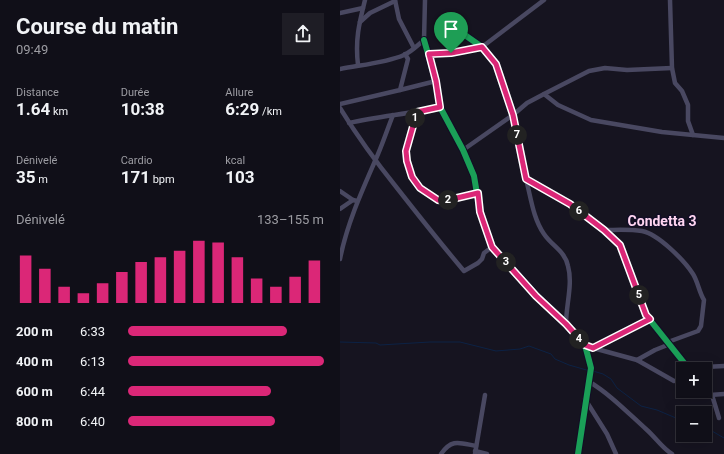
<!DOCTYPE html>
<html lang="fr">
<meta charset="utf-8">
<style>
:root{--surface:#100f18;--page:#1e1d25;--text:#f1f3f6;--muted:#9c9ca2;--line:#302f37;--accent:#db2777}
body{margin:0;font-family:Roboto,sans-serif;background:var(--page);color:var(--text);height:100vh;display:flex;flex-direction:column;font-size:15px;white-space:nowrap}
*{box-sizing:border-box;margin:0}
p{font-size:13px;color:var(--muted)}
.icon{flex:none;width:22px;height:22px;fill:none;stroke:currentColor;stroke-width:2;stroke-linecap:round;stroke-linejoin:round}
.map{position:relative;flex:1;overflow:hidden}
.drawer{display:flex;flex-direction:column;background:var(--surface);width:340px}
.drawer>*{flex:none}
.controls{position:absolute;left:336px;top:362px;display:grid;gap:8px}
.controls a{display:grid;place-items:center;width:36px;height:36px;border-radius:0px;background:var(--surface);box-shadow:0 4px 16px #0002,0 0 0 1px var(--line);font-size:20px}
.pin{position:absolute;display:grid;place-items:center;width:34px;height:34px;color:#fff;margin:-41px -17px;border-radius:50% 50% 50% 0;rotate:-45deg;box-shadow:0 0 4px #0007}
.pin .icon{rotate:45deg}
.km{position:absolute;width:20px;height:20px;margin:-10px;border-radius:50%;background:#222;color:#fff;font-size:11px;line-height:20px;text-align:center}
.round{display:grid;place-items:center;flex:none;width:42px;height:42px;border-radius:0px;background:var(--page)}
.headline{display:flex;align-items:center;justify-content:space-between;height:68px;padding:0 16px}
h1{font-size:22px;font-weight:700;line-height:30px}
.metrics{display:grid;grid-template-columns:repeat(3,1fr);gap:6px;height:68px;padding:4px 16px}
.metrics div{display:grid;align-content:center}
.metrics b{font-size:17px;font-weight:700}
.metrics small{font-size:11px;font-weight:400}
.metrics p{font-size:11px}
.chart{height:112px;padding:8px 16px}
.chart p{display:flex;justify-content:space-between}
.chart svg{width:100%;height:72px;margin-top:4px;stroke:var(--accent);stroke-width:6}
ul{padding:0 16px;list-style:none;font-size:13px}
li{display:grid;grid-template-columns:64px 48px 1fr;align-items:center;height:30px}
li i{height:10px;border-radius:5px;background:var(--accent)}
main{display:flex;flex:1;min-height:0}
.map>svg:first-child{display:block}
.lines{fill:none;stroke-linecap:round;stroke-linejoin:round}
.stream{stroke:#0c2245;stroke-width:1}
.minor{stroke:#494861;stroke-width:4.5}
.cycleway-casing{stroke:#120e26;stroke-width:8}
.cycleway{stroke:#1a9f57;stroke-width:6}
.route-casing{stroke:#fff;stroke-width:8}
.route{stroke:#db2777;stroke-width:5}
.labels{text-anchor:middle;stroke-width:3;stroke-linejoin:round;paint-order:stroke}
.neighbourhood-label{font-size:14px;font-weight:bold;fill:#ffd5f1;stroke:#120e26}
</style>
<main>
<section class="drawer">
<div class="headline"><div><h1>Course du matin</h1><p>09:49</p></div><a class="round"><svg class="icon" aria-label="share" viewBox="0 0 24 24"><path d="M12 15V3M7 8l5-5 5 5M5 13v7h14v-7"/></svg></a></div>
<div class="metrics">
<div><p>Distance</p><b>1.64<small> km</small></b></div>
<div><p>Durée</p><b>10:38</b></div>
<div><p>Allure</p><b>6:29<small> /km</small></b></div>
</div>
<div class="metrics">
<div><p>Dénivelé</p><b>35<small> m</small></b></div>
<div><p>Cardio</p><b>171<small> bpm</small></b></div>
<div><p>kcal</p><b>103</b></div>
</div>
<div class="chart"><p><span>Dénivelé</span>133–155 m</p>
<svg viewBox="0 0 160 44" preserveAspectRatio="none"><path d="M5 44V15M15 44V23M25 44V34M35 44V38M45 44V32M55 44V25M65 44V19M75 44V16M85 44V12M95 44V6M105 44V7M115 44V16M125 44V29M135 44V34M145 44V28M155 44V18"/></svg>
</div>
<ul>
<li><b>200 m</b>6:33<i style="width:81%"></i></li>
<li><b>400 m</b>6:13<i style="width:100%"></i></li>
<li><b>600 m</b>6:44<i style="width:73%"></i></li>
<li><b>800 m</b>6:40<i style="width:75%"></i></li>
</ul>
</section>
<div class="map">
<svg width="384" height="454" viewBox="0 0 384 454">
<rect width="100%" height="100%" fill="#161420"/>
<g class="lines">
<g class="stream">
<path d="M0,342L36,343L40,345L90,342H120L156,351L180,349L189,346L211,354L215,359L229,365L250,371"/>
<path d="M253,371L263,374L271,379L277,388L301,406L317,410L343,421"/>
<path d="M365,427L384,438"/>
</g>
<g class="minor">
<path d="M55,0L59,19L74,48"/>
<path d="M330,0L332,68L335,83L342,91L348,105V121L353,135"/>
<path d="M0,13L23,8"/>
<path d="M20,22L30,13L55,1"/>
<path d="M122,33L142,47L156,64L173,115L186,179L230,204L264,230L280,245L306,315L349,369"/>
<path d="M84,40L96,81L100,107L123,150L134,176L140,212L152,247L197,296L226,324L245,345L251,368L238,454"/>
<path d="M89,54L111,53L142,47L204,0"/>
<path d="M18,65C15,40 19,24 25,0"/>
<path d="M0,69C20,65 46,63 64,55C71,52 78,45 84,40L85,0"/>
<path d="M60,90L96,81"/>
<path d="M204,94L249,71L265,68L287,70L332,68"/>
<path d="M0,104L60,90L68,59L65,54"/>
<path d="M0,108C17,136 36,162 57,188C79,216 101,244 124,271L138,263L142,259L144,253L152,247"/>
<path d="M77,112L66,151L67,161L72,177L79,188L98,200L104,201L138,193"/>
<path d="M9,123C39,116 70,114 100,107"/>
<path d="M123,150L173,115L187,103L204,94L218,105L251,120L322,132L384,138"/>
<path d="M186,179C191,198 193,218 204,234C212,246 225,251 228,266C233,284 226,305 226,324"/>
<path d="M0,191L13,200"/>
<path d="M0,209L13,200L17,201"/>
<path d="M264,230C276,230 289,229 302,231C318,234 344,260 353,274C358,282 359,292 364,300L361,326L358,331L328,342"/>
<path d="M0,259C7,224 21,193 35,161C42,146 47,130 53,115"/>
<path d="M245,345L253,348L297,360L315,350L330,344"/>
<path d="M253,348L310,319"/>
<path d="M297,360L334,381"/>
<path d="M360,369L365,367L384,366"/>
<path d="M248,381C270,394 288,413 307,430C316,438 322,448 332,454"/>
<path d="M365,391L370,395L384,394"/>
<path d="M372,395L379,418"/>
<path d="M245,399L267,434L276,454"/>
<path d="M135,451L147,454"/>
<path d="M101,454C112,438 120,443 136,446"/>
<path d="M135,454L145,395"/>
</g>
<g class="cycleway-casing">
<g id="cycleway">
<path d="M122,33L142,47L156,64L173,115L186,179L230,204L264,230L280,245L306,315L349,369"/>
<path d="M84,40L96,81L100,107L123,150L134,176L140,212L152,247L197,296L226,324L245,345L251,368L238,454"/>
</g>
</g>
<use href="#cycleway" class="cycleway"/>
</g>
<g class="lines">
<g class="route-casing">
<path id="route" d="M142,47L156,64L173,115L186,179L230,204L264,230L280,245L306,315L310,319L253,348L245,345L226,324L196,296L152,247L140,212L138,193L104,201L98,200L80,188L72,177L67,161L66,151L77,112L100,107L96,81L89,54L111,53Z"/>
</g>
<use href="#route" class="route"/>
</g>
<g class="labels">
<g class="neighbourhood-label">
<text x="322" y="226">Сondetta 3</text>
</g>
</g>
</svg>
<div class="controls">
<a>+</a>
<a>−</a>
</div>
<div class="pin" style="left:111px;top:53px;background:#1e9e55"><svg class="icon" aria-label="arrive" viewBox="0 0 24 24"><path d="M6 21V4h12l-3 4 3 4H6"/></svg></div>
<b class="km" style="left:75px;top:118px">1</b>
<b class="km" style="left:108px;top:200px">2</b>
<b class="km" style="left:166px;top:262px">3</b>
<b class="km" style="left:239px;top:339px">4</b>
<b class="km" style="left:299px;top:295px">5</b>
<b class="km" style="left:239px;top:211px">6</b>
<b class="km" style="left:177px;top:135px">7</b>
</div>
</main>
